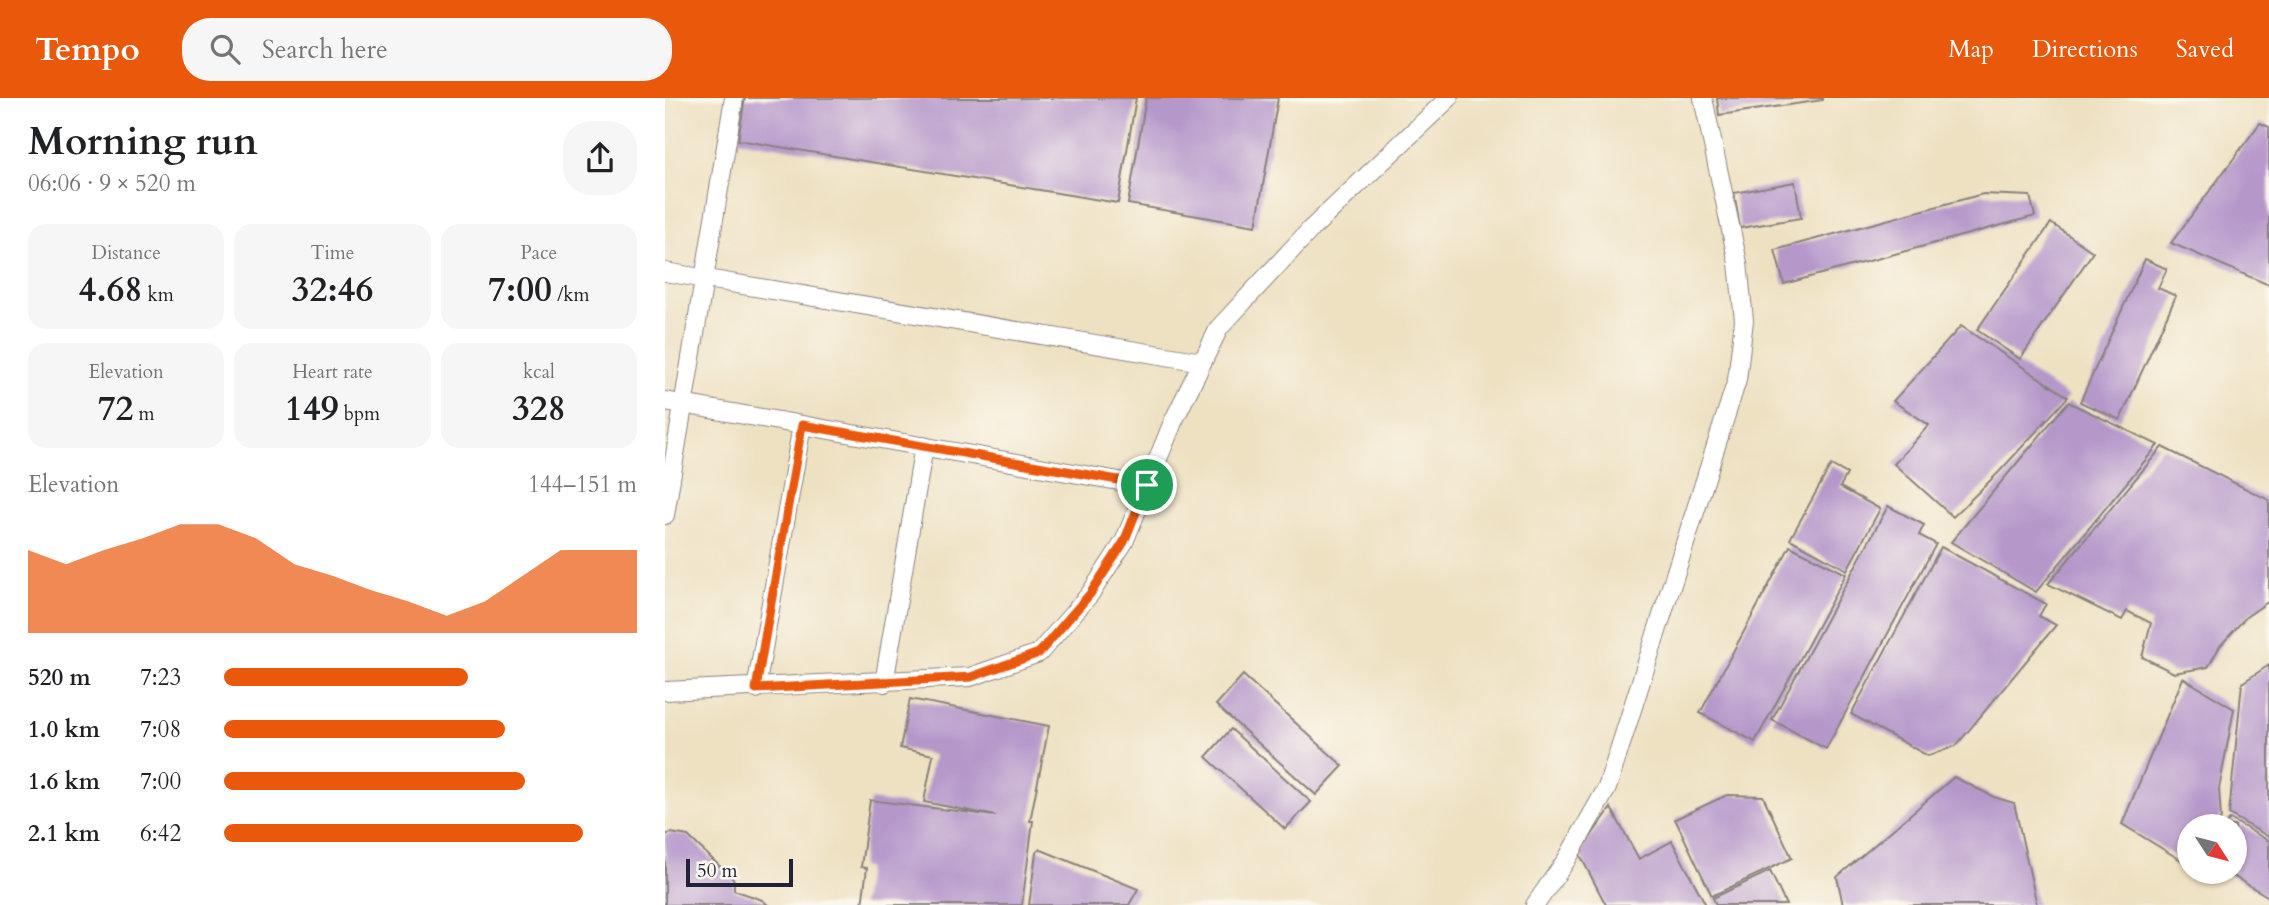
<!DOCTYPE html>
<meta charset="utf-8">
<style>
:root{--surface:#fff;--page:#f6f6f6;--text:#202124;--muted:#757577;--accent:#ea580c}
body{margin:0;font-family:Cardo,serif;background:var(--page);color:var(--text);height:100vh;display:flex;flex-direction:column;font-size:26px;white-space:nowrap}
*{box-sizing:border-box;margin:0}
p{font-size:23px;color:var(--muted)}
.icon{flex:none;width:38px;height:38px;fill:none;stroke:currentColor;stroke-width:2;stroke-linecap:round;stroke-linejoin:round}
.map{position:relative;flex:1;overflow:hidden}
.details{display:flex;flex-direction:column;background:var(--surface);width:665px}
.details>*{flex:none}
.needle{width:46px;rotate:126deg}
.buttons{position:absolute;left:1512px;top:716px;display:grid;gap:14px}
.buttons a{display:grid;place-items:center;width:70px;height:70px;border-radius:50%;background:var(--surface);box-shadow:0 2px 5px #0004;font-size:35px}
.scale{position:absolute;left:21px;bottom:18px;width:107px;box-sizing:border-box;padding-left:7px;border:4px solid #22223b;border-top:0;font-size:19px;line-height:24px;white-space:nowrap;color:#22223b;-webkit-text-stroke:5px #fbf7ec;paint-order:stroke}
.pin{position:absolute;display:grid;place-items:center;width:60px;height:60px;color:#fff;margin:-30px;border:4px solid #fff;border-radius:50%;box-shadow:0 2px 7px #0007}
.round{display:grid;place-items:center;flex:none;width:74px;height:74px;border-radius:28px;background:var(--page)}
.head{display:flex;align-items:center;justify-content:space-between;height:119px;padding:0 28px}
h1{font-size:38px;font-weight:600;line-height:52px}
.metrics{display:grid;grid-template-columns:repeat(3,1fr);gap:10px;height:119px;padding:7px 28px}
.metrics div{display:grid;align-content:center;border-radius:18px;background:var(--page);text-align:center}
.metrics b{font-size:35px;font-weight:600}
.metrics small{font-size:19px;font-weight:400}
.metrics p{font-size:19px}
.chart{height:196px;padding:14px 28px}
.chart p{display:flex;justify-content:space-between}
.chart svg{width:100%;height:126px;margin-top:7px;fill:var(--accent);opacity:.7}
ul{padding:0 28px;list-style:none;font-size:23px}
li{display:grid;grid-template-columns:112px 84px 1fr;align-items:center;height:52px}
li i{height:18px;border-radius:9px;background:var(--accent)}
header{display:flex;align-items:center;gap:42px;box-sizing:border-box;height:98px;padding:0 35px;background:var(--accent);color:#fff}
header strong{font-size:33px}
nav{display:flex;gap:38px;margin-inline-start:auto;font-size:24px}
.search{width:490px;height:63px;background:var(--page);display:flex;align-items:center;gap:18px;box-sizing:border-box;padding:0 24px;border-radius:28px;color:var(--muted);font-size:26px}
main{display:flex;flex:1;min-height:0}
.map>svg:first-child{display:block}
.building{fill:#b597ca}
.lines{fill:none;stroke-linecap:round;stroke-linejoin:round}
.minor-casing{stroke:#88827e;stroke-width:20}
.minor{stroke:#fff;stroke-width:18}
.route-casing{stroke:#fff;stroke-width:14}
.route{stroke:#ea580c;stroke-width:9}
</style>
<header>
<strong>Tempo</strong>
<div class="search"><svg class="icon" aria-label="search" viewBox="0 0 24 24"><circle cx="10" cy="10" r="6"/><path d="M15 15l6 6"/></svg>Search here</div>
<nav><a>Map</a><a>Directions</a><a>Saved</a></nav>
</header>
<main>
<section class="details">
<div class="head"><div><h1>Morning run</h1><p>06:06 · 9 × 520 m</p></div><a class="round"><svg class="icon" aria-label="share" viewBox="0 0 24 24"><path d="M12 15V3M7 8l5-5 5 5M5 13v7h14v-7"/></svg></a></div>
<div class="metrics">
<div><p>Distance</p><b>4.68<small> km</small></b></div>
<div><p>Time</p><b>32:46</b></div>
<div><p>Pace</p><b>7:00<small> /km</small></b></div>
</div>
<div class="metrics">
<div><p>Elevation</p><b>72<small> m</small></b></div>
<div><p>Heart rate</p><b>149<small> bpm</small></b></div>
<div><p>kcal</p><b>328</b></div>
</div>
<div class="chart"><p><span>Elevation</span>144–151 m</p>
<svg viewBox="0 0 160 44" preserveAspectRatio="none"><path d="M0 44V15L10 20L20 15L30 11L40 6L50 6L60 11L70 20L80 24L90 29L100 33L110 38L120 33L130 24L140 15L150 15L160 15V44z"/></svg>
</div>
<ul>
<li><b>520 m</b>7:23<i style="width:59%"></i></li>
<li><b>1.0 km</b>7:08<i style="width:68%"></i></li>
<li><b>1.6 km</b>7:00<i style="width:73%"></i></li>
<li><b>2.1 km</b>6:42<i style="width:87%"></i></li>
</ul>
</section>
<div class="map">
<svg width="1604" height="807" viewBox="0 0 1604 807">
<rect width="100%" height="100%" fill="#fbf7ec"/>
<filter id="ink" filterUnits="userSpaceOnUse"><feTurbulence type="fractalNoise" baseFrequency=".0143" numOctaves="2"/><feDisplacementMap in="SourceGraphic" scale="14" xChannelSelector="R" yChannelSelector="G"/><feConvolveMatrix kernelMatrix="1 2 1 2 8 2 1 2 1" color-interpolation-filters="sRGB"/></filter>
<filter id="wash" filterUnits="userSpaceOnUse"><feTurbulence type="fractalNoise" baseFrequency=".00686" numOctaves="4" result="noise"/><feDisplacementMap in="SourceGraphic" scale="28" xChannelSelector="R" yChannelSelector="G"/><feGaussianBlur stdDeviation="1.57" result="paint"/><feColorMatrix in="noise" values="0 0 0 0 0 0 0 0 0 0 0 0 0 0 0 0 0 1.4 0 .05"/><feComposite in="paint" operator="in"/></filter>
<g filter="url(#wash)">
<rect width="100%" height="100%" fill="#eee1c2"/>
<g id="blocks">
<g class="building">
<path d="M80,0H471L453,105L73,42Z"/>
<path d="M481,0H613L591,128L463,106Z"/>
<path d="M1052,0H1158V2L1054,17Z"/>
<path d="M1595,25L1604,29V187L1506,145Z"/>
<path d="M1130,84L1136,120L1075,130L1069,95Z"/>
<path d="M1318,96L1365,98L1370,118L1119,186L1110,152Z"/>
<path d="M1386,125L1428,154L1355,261L1312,232Z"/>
<path d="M1480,161L1502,171L1493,190L1511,198L1455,322L1415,304Z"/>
<path d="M1296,228L1403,299L1334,374L1288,419L1229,366L1264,327L1228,303Z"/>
<path d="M1403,304L1493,347L1371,494L1286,444Z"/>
<path d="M1497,349L1604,402V503L1581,519L1555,548L1543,569L1509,575L1477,559L1486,525L1462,513L1457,522L1383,486Z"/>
<path d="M1166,367L1182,376L1175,389L1215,411L1182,472L1125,441Z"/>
<path d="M1223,408L1259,427L1254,437L1271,446L1161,651L1107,622Z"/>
<path d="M1125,448L1181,476L1090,644L1035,615Z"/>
<path d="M1276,449L1381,506L1374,518L1391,527L1291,648L1263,658L1186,616Z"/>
<path d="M1604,567V739L1564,716L1577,585Z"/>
<path d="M578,577L678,668L651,697L551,607Z"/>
<path d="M1518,580L1569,611L1554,691L1556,720L1552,728H1524V767L1457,726Z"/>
<path d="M245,601L384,628L365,723H368L357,807H197L202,770L196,769L205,702L331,718L259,704L268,657L235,650Z"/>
<path d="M566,631L646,704L620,731L541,659Z"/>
<path d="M1289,679L1329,699L1349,705L1372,807H1178L1172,779Z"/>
<path d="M1062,697L1098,698L1127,760L1047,798L1010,721Z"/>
<path d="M946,710L974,761L1007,743L1041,807H941L914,755Z"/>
<path d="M1565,721L1604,743V799L1561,774H1570V728H1560Z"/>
<path d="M6,735L23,738L69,782V792L97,802L103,807H0V737Z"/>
<path d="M374,751L473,791L464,807H364L371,755Z"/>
<path d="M1105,773L1121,807H1051L1048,800Z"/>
</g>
</g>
</g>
<g filter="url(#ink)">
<use href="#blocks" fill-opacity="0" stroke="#88827e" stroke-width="2"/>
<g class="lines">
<g class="minor-casing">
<g id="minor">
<path d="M0,174L537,264"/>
<path d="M0,303L482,388"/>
<path d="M0,417L69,0"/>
<path d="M219,585L259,348"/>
<path d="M91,591L137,327"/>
<path d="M0,593L305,579L374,555L425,496L459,444L508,324L554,230L646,131L784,0"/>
<path d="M870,807L902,761L942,690L1072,282L1079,222L1073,165L1038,0"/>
</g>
</g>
<use href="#minor" class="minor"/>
</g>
</g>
<g class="lines" filter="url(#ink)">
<g class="route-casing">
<path id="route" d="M137,327L482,387L459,444L425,496L374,555L306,579L91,591Z"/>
</g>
<use href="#route" class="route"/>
</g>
</svg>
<div class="buttons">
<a><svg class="needle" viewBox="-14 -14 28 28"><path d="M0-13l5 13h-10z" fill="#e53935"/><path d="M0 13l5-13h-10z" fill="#757577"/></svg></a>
</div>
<div class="scale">50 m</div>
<div class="pin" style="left:482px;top:387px;background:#1e9e55"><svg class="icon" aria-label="arrive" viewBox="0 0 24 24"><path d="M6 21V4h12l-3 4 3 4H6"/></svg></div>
</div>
</main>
